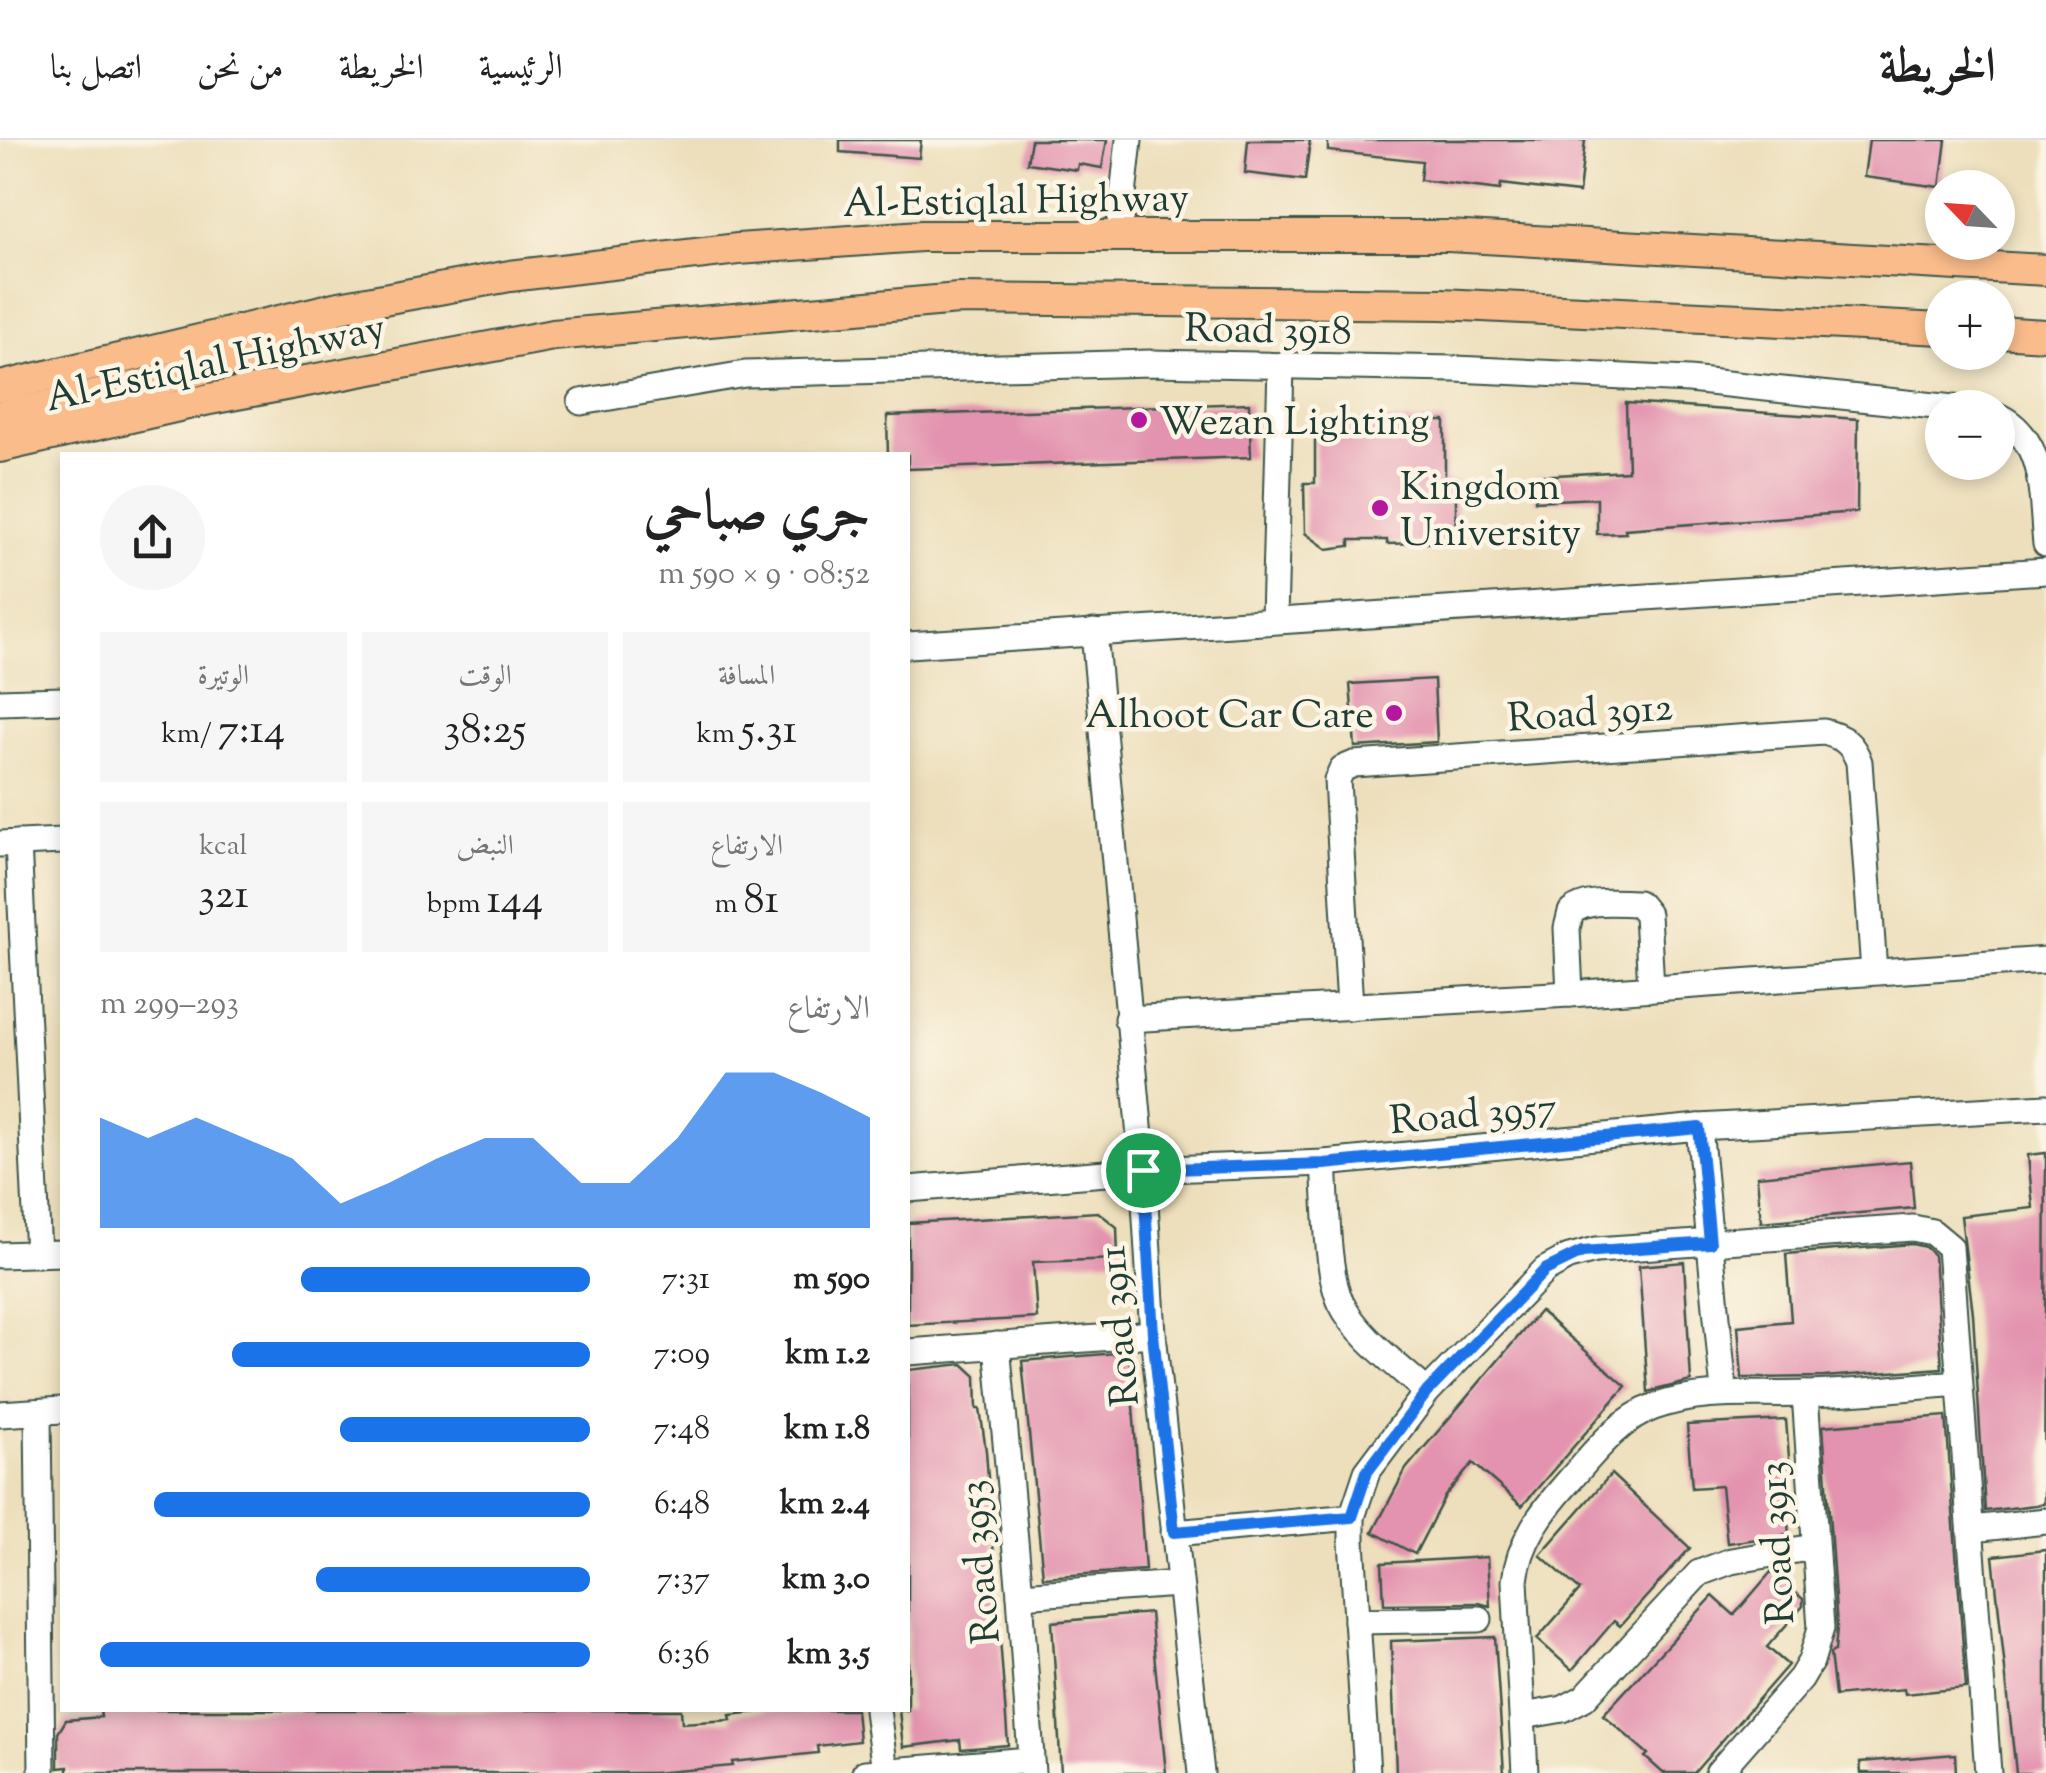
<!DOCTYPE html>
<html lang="ar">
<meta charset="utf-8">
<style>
:root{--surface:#fff;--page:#f6f6f6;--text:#222;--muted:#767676;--line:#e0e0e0;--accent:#1a73e8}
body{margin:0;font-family:"Sorts Mill Goudy",Amiri,serif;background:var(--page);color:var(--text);direction:rtl;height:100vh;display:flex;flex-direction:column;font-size:38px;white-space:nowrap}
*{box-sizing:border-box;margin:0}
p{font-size:32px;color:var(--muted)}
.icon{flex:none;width:55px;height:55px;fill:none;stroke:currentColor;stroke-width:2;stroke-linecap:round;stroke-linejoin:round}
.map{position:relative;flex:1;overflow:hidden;direction:ltr}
.drawer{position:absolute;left:60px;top:312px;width:850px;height:1260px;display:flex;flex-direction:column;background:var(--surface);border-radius:0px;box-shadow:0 5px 15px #0003;direction:rtl}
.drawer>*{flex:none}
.needle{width:65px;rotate:295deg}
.fabs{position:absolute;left:1925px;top:30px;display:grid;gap:20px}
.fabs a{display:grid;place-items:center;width:90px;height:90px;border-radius:50%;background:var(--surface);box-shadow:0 5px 15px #0003;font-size:50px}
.pin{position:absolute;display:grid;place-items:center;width:85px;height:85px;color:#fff;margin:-42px;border:5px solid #fff;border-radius:50%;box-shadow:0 2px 10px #0007}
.round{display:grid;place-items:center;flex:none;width:105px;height:105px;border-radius:52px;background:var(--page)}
.summary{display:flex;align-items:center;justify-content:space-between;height:170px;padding:0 40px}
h1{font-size:55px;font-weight:600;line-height:75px}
.stats{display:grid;grid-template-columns:repeat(3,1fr);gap:15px;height:170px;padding:10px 40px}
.stats div{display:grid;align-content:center;border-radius:0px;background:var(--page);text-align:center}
.stats b{font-size:42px;font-weight:600}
.stats small{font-size:28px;font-weight:400}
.stats p{font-size:28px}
.chart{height:280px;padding:20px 40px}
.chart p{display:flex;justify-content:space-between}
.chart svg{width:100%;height:180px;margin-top:10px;fill:var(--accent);opacity:.7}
ul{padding:0 40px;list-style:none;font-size:32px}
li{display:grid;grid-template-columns:160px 120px 1fr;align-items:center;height:75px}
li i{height:25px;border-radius:12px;background:var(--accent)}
header{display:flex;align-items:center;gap:60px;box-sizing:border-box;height:140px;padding:0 50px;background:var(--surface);border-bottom:2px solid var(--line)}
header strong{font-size:48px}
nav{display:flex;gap:55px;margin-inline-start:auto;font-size:35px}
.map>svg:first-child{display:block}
.building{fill:#e393af}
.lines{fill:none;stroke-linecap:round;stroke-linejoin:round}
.minor-casing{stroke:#3e5548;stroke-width:29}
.major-casing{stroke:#3e5548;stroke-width:34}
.minor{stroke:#fff;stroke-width:25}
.major{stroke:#fabc8b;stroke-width:30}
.route-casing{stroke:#fff;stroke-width:20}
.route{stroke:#1a73e8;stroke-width:12}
.poi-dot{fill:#b5179e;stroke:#fcf5e5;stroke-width:4}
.labels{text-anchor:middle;stroke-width:9;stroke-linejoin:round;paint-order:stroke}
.street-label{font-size:40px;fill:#1f3d34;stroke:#fcf5e5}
.poi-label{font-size:40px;fill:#1f3d34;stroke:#fcf5e5;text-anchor:start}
</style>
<header>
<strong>الخريطة</strong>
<nav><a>الرئيسية</a><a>الخريطة</a><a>من نحن</a><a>اتصل بنا</a></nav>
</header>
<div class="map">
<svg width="2046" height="1633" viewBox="0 0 2046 1633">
<rect width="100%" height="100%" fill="#fcf5e5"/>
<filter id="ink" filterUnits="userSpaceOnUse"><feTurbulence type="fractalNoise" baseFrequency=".01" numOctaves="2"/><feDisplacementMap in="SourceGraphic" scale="20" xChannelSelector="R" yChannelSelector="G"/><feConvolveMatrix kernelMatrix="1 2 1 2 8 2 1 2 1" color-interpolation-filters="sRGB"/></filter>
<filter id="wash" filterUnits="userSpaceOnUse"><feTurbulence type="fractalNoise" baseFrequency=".0048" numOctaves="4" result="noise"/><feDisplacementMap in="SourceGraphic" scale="40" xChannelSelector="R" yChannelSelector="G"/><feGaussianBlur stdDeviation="2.25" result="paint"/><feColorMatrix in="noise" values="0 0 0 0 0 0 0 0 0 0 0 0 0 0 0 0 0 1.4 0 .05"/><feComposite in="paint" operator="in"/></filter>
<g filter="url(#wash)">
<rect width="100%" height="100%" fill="#eddfbc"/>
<g id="blocks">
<g class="building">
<path d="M840,0H921L919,18L840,12Z"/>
<path d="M1031,0H1107L1102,28L1078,24L1077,30L1027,23Z"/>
<path d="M1248,0H1310L1305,40L1245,33Z"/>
<path d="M1328,0H1585L1579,53L1501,44L1500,50L1420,40L1422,21L1328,11Z"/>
<path d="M1869,0H1946L1940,47L1864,37Z"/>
<path d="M1249,263L1251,317L908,329V315H888L887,276Z"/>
<path d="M1626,263L1858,279L1857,372L1625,389L1626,393L1597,394V358L1535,361L1537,336L1628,331Z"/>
<path d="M1315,281H1445V341H1456V402L1387,404V400H1350V406L1327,409L1305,393L1304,343H1315Z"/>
<path d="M1434,539L1437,602L1355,607L1350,544Z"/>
<path d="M2046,1013L2044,1364L1985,1371L1973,1174L1961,1076L2033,1068L2028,1015Z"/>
<path d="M1910,1021L1914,1068L1761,1082L1757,1036Z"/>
<path d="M1098,1072L1117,1087L1118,1119L1033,1122L1037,1178L908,1185V1083Z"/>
<path d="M1912,1104L1925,1107L1934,1115L1942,1228L1824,1237L1742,1238L1738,1186L1791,1181L1786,1114Z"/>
<path d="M1684,1122L1691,1241L1648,1252L1639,1126Z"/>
<path d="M1540,1171L1626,1246L1522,1366L1473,1323L1445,1356L1415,1414L1373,1392L1406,1329Z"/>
<path d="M1129,1212L1145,1430L1043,1437L1022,1221Z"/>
<path d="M963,1224L976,1236L977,1269H980L986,1311L1008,1605L961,1609L960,1600L903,1607L899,1570H908V1230Z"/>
<path d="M1946,1276L1966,1548L1905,1554L1904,1549L1835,1556L1830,1513L1835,1511L1837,1487L1823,1286Z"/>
<path d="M1786,1280L1791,1343L1785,1344L1789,1395L1727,1403L1721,1346L1692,1348L1687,1285Z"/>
<path d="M1611,1334L1690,1408L1620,1486L1614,1481L1572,1530L1537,1499L1580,1450L1540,1415Z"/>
<path d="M2046,1410V1633H2016L1993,1416Z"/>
<path d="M1487,1417L1490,1466L1479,1463L1384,1464L1382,1423Z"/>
<path d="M1771,1432L1803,1459V1466L1767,1507L1788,1525L1694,1633H1663L1645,1617L1648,1614L1603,1575L1713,1456L1734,1475Z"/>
<path d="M1150,1473L1166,1633H1061L1052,1482Z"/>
<path d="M1495,1497L1504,1633H1396L1391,1501Z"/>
<path d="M100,1570H681L682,1583L731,1580L730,1575L774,1570H856L859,1601L817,1606L818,1613L732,1622L733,1626L653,1633H68V1627L58,1628V1593L66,1580L101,1577Z"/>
<path d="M1955,1614L1956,1633H1861L1860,1622Z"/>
</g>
</g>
</g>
<g filter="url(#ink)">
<use href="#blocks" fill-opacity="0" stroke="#3e5548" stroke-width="2.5"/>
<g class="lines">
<g class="minor-casing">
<g id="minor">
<path d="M1119,93L1129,0"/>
<path d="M581,262L745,234L1150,223L1455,229L1689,240L1954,268"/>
<path d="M1998,276C2046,299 2041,357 2046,404"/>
<path d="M1274,479L1281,226"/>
<path d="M1094,492L1143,1030L1153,1194L1201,1633"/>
<path d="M908,505L2046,431"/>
<path d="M0,562L62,560"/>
<path d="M18,703L38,1114"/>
<path d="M0,704L62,701"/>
<path d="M1570,854L1567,788L1571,772C1589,758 1617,763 1638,763L1647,774L1651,848"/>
<path d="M1350,867L1337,640L1342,629L1354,624L1824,592C1843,597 1852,603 1859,622L1874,831"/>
<path d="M1127,879L1570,854L2046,820"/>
<path d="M1699,987L1724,1252"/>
<path d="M1324,1023C1327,1060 1326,1132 1341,1163C1356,1195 1401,1228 1427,1252"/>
<path d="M908,1049L1143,1030L1324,1023L1699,987L2046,967"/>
<path d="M0,1115L62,1113"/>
<path d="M997,1205L1020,1455L1032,1633"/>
<path d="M908,1212L1153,1194"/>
<path d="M38,1272L42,1633"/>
<path d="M0,1274L62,1270"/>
<path d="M1972,1389L2046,1381"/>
<path d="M1174,1393L1352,1377"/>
<path d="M1020,1455L1179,1444"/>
<path d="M1357,1481L1479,1479"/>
<path d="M877,1570L885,1631"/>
<path d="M1523,1576L1563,1569L1584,1558L1699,1433L1731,1421L1814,1407"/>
<path d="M865,1633L1030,1620"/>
<path d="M1367,1633L1352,1401V1377L1367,1332L1427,1252L1545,1130L1569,1117L1596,1110L1913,1088L1932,1092L1950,1107L1988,1633"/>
<path d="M1525,1633L1515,1441C1519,1402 1542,1371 1568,1342C1592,1315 1619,1279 1654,1267C1705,1249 1754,1256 1806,1254C1857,1253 1908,1247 1959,1243"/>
<path d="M1718,1633L1801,1538L1811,1521L1821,1488L1805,1254"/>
</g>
</g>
<g class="major-casing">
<g id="major">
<path d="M1998,192L2046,195"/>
<path d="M0,247L334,168L510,136L738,109L921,96H1448L2046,130"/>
<path d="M0,277L143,245L290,205L315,192L332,170"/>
<path d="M0,307L210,259L553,195L958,159L1442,164L1942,189"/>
</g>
</g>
<use href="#minor" class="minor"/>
<use href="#major" class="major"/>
</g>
</g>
<g class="lines" filter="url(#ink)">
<g class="route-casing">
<path id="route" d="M1699,988L1710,1103L1582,1112L1545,1130L1427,1252L1367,1332L1352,1377L1174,1392L1153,1194L1143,1030L1324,1024Z"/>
</g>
<use href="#route" class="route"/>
</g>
<g class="poi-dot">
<circle cx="1139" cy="280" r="10"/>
<circle cx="1380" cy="368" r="10"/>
<circle cx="1394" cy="573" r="10"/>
</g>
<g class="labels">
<g class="street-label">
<text transform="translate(1016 59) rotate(-1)" y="14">Al-Estiqlal Highway</text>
<text transform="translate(1268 188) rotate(1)" y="14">Road 3918</text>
<text transform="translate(215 221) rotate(-12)" y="14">Al-Estiqlal Highway</text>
<text transform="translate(1590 571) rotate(-4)" y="14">Road 3912</text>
<text transform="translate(1473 972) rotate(-5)" y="14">Road 3957</text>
<text transform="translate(1117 1186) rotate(-95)" y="14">Road 3911</text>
<text transform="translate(1775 1403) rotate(-93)" y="14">Road 3913</text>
<text transform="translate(978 1422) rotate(-95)" y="14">Road 3953</text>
</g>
<g class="poi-label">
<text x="1159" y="294">Wezan Lighting</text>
<text x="1400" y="359">Kingdom<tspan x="1400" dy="46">University</tspan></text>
<text x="1374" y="587" text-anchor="end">Alhoot Car Care</text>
</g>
</g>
</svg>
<div class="fabs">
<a><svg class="needle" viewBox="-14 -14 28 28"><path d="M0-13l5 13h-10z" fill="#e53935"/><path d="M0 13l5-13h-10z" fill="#767676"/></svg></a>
<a>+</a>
<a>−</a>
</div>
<div class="pin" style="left:1143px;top:1030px;background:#1e9e55"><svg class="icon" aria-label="arrive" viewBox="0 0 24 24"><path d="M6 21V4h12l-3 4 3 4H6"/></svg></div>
<section class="drawer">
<div class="summary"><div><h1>جري صباحي</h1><p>08:52 · 9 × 590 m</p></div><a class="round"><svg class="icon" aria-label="share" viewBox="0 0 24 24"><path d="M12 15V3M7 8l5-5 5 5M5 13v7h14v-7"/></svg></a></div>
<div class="stats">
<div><p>المسافة</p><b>5.31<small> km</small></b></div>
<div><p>الوقت</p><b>38:25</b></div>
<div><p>الوتيرة</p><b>7:14<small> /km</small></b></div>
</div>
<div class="stats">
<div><p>الارتفاع</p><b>81<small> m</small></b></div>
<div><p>النبض</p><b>144<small> bpm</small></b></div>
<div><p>kcal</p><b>321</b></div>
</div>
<div class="chart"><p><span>الارتفاع</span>293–299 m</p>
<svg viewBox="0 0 160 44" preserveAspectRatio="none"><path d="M0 44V17L10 22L20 17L30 22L40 27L50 38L60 33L70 27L80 22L90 22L100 33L110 33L120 22L130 6L140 6L150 11L160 17V44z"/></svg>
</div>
<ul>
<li><b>590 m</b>7:31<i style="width:59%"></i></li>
<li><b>1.2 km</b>7:09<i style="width:73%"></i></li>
<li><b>1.8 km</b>7:48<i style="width:51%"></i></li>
<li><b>2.4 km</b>6:48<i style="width:89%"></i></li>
<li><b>3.0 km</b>7:37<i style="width:56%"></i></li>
<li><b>3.5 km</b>6:36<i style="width:100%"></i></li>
</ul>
</section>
</div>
